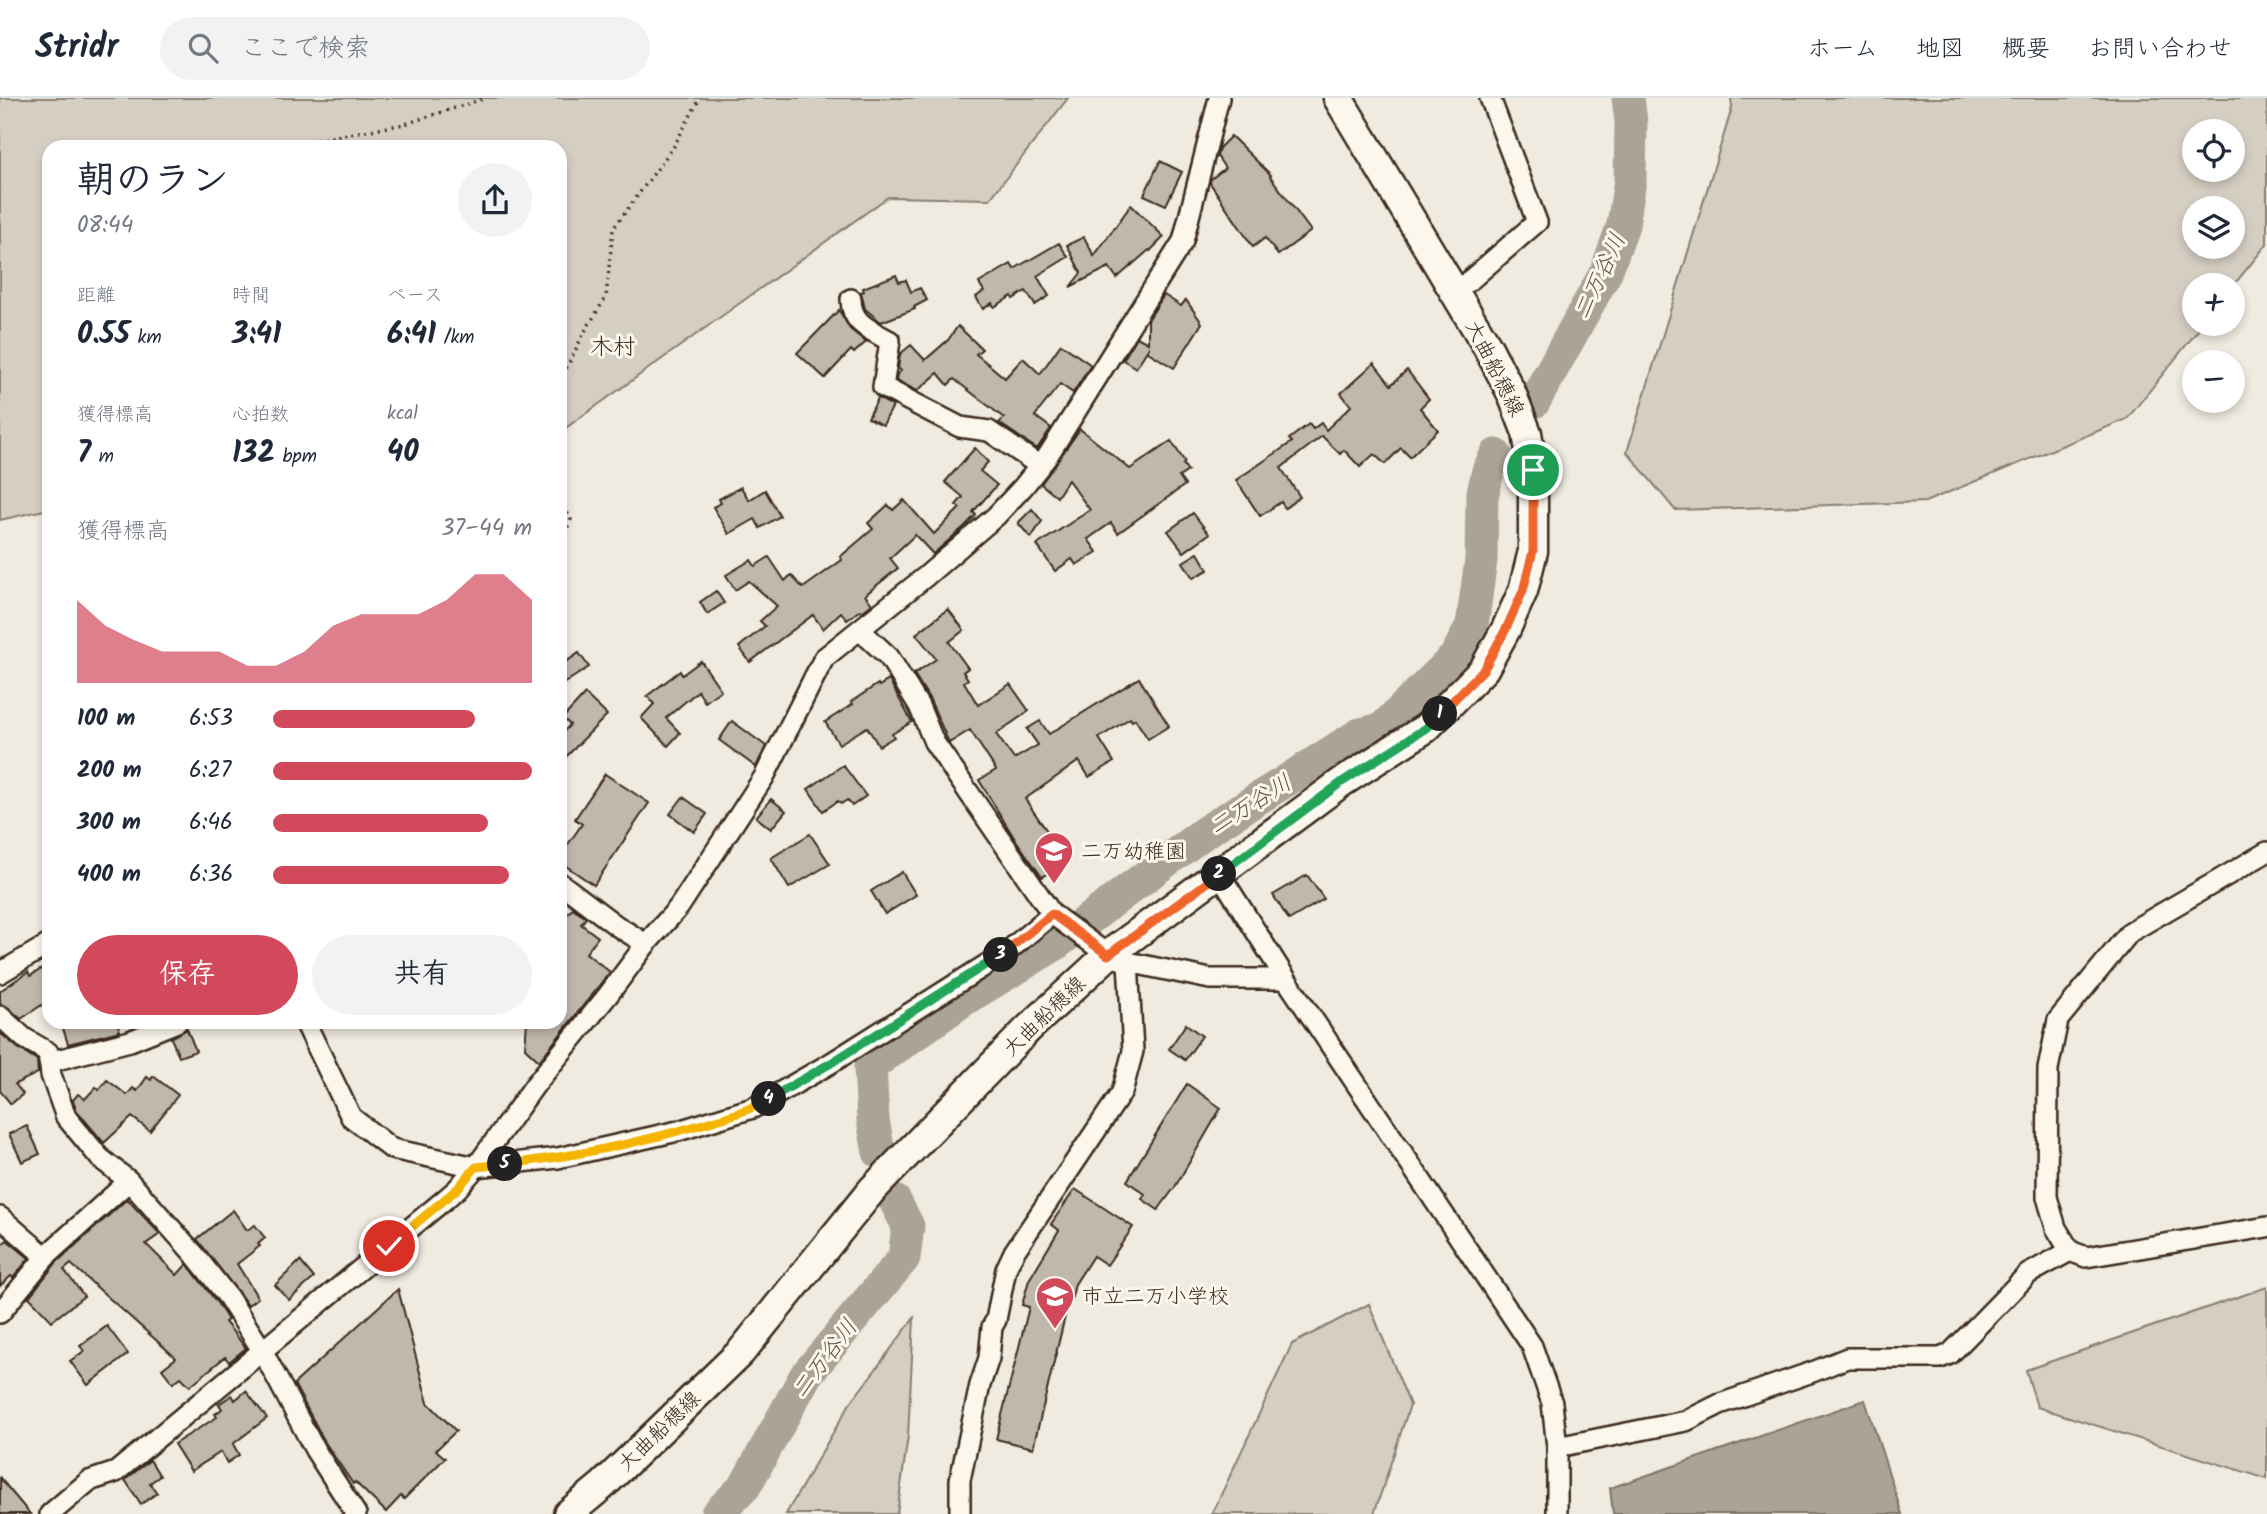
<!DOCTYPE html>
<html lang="ja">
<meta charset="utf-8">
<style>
:root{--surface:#fff;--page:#f2f2f3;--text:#1f2937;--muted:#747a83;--line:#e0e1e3;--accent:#d1495b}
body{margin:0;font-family:Kalam,"Klee One",sans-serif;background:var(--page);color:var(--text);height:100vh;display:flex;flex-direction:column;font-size:26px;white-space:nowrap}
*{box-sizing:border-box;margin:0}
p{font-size:23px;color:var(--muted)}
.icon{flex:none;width:38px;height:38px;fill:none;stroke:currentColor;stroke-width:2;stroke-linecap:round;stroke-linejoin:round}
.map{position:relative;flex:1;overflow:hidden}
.sheet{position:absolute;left:42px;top:42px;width:525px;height:889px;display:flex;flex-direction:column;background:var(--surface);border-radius:21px;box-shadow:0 4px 10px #0003}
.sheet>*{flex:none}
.tools{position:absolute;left:2182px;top:21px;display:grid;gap:14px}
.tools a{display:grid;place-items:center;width:63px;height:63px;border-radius:50%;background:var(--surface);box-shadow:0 4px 10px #0003;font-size:35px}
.pin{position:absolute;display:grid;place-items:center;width:60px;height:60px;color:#fff;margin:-30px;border:4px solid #fff;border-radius:50%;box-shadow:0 2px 7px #0007}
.km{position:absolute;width:35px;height:35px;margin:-18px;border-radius:50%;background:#222;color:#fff;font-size:19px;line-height:35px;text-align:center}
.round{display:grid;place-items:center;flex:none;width:74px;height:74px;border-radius:37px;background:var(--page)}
.overview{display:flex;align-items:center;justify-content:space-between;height:119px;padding:0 35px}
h1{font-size:38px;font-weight:800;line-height:52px}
.figures{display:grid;grid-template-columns:repeat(3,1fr);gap:10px;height:119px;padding:7px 35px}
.figures div{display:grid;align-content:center}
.figures b{font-size:30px;font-weight:800}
.figures small{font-size:19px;font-weight:400}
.figures p{font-size:19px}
.chart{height:196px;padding:14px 35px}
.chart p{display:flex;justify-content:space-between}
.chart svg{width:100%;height:126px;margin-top:7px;fill:var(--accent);opacity:.7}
.button{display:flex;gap:14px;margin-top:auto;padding:14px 35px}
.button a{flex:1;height:80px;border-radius:42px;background:var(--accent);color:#fff;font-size:28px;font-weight:800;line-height:80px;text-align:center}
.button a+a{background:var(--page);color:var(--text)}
ul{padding:0 35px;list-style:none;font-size:23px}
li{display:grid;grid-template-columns:112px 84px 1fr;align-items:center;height:52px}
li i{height:18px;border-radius:9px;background:var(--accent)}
header{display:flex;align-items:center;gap:42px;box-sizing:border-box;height:98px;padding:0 35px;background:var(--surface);border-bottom:2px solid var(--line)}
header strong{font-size:33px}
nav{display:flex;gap:38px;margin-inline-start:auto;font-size:24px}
.search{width:490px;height:63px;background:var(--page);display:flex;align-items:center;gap:18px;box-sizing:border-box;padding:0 24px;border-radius:38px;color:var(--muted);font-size:26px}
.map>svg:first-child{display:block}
.green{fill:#d5cec3;stroke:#887c70;stroke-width:2;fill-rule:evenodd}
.water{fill:#aca397;stroke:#7f7367;stroke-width:2}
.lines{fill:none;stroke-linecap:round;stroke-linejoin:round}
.river{stroke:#aca397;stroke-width:33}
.building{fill:#c0b8ad;stroke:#3b2a1e;stroke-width:2}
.minor-casing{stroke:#3b2a1e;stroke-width:24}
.secondary-casing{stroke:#3b2a1e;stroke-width:33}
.path{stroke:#3b2a1e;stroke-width:3.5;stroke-dasharray:2 5;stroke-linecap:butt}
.minor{stroke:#fbf7ec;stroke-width:19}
.secondary{stroke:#fbf7ec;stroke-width:28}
.split-1-casing{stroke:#fff;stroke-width:14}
.split-2-casing{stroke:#fff;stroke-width:14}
.split-3-casing{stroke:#fff;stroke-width:14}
.split-4-casing{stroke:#fff;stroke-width:14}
.split-5-casing{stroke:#fff;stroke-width:14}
.split-6-casing{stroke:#fff;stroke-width:14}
.split-1{stroke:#f0652b;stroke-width:9}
.split-2{stroke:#22a559;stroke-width:9}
.split-3{stroke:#f0652b;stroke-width:9}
.split-4{stroke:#22a559;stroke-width:9}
.split-5{stroke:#f5b400;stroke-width:9}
.split-6{stroke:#f5b400;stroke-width:9}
.labels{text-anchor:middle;stroke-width:6;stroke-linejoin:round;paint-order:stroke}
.street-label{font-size:21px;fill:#3b2a1e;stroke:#fbf7ec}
.poi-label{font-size:21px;fill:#3b2a1e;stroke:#fbf7ec;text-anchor:start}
.water-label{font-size:23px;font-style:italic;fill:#635448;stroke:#fbf7ec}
.neighbourhood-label{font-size:23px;fill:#3b2a1e;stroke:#fbf7ec}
</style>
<header>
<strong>Stridr</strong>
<div class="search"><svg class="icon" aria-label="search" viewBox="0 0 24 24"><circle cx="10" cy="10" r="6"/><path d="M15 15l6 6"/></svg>ここで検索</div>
<nav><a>ホーム</a><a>地図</a><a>概要</a><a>お問い合わせ</a></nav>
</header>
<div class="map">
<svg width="2267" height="1416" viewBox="0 0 2267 1416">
<rect width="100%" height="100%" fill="#f0ebe0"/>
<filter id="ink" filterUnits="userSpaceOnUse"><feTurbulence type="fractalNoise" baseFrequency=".0143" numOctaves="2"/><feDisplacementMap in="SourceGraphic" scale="14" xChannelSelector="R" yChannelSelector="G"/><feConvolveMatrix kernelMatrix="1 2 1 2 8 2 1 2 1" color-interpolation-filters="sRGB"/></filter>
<g filter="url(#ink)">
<g class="green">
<path d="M0,0H1068L990,101L888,99L560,334V49H49V411L0,422Z"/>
<path d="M1731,0H2267V146L2233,188L2194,187V226H2203L2127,321L1925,404L1675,412L1627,354L1732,10ZM2194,33H2233V72H2194ZM2194,110H2233V149H2194Z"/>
<path d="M2267,1189V1381L2037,1309L2026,1272Z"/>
<path d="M1369,1206L1410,1307L1374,1416H1212L1292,1246Z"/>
<path d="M914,1220L908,1338L897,1416H786L849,1307Z"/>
</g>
<path class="water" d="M1865,1302L1902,1416H1613L1610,1390Z"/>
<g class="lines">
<g class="river">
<path d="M1534,304L1606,174L1623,127L1630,82L1631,24L1628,0"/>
<path d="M879,1054L873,1022L870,968L962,903L1053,848L1205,734L1360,636L1382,631L1456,558L1472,527L1481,462L1482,399L1488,373L1496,357"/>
<path d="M717,1416L745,1388L806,1277L904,1160L908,1128L895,1103"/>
</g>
</g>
<g class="building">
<path d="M1231,38L1271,77L1270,78L1311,133L1278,157L1265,140L1253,149L1210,85L1211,81L1225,70L1217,58L1219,50Z"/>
<path d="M1160,63L1182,74L1166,107L1144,97Z"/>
<path d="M1131,107L1164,139L1150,153L1149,152L1117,180L1109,169L1070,189L1081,175L1067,147L1084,139L1094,158Z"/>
<path d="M1059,145L1068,159L1037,178L1049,198L1035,207L1026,193L1013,201L1012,198L994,209L992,205L983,211L976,199L984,193L979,185L1011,166L1014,171Z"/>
<path d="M896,177L899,184L906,182L911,194L920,190L927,202L914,209L915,211L881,224L865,211L861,194L864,193L863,190Z"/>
<path d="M1164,197L1181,208L1186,202L1202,225L1174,270L1148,254V251L1136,270L1123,262L1137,239L1148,245V222Z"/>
<path d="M839,212L850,231L866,244L854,255L851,252L825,280L797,255Z"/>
<path d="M958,228L982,251L976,256L1005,280L1023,260L1040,276L1061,246L1091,267L1073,295L1060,286L1035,318L1051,330L1037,351L999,325L1004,320L954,281L948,287L938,275L917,293L896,282L897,276L901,273L898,270L900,256L911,247L925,262L948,242Z"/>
<path d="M1374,265L1391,287L1407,272L1429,301L1420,310L1438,332L1410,359L1401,350L1385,366L1374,356L1360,369L1344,352L1340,356L1322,338L1281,370L1300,399L1285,410L1281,404L1260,418L1236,382L1292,344L1289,341L1309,326L1313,331L1321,325L1326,332L1351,308L1341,295Z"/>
<path d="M878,300L893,308L883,327L868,320Z"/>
<path d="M1080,331L1130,371L1171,343L1185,364L1183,366L1188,373L1179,379L1185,387L1118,435L1111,425L1088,441L1097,454L1076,467L1072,461L1055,473L1037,447L1090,412L1068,382L1057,399L1041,386Z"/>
<path d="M975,350L988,364L980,373L997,387L973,414L976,417L964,429L933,456L915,437L890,460L898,470L865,497L872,506L862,514L860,512L847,522L841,514L823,531L813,517L750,564L739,549L765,528L760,523L777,508L749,483L735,492L726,477L751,462L755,468L769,459L785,483L791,477L803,490L842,462L840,459L873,431L868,425L888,407L893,412L904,402L934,436L960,410L956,407L963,399L945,384Z"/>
<path d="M741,389L749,402L765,392L780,418L760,430L755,421L729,436L713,409L721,405L719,401Z"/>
<path d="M1032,411L1042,423L1031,440L1018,425Z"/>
<path d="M1193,415L1209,436L1184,454L1168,433Z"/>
<path d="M1198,455L1208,472L1193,480L1183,464Z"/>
<path d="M716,493L724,505L707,516L700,504Z"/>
<path d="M948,511L964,532L949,544L968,570L963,574L968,581L964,584L978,607L1010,586L1029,613L996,636L1014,661L1038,647L1027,631L1040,623L1049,636L1139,580L1169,628L1148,641L1135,621L1132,623L1130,620L1099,640L1114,664L1089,679L1079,663L1025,701L1067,762L1042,779L1013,738L979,682L996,672L970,632L949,645L930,602L914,576L936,561L916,536Z"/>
<path d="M579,555L589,569L560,588V568Z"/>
<path d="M701,563L721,592L705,604L698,593L666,620L680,635L668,648L641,620L654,606L647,598L680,573L682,577Z"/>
<path d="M889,582L912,624L892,636L894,639L879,648L867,629L839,646L825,624L853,606L851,604L878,586L879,588Z"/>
<path d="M585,596L607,617L560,665V637L570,627L563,620Z"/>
<path d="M732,623L766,648L756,669L719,642Z"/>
<path d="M843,667L866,698L852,708L847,702L841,706L838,703L823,713L808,691Z"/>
<path d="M605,676L649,705L594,787L560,764V758L582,726L575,721Z"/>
<path d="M683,699L707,716L694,734L670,716Z"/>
<path d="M771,701L786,713L771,731L756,719Z"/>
<path d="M810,736L830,766L789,790L771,760Z"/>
<path d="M902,774L916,797L885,816L871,793Z"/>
<path d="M1307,777L1324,801L1289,822L1273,797Z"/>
<path d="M573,810L586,820L581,826L598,839L586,855L610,874L539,963L525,950L527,924H560V823Z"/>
<path d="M43,870L49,878V902L21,921L8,909L0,906V893L28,874L30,878Z"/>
<path d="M61,924H117L120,933L68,946Z"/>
<path d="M1186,926L1202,938L1185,962L1169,951Z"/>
<path d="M187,931L196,953L179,959L171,940Z"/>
<path d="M0,935L18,950L37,962L38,975L15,986L23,996L11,1006L0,993Z"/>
<path d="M153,978L178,997L150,1033L132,1019L104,1045L77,1013L73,1002L78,996L85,1001L96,989L99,992L107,982L127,997L133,990L137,993L147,979L151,982Z"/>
<path d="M1187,986L1221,1010L1175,1089L1158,1112L1142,1101L1145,1096L1127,1083Z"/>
<path d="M27,1028L40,1056L22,1064L9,1036Z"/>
<path d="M1075,1091L1133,1129L1107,1167L1093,1158L1075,1186L1071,1203L1069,1202L1033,1350L996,1341L1029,1209L1022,1207L1029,1182L1059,1132L1051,1126Z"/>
<path d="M127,1101L160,1136L146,1146L177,1177L187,1166L218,1206L228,1222L225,1224L246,1250L229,1264L225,1259L190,1288L181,1279L173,1285L162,1271L176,1260L71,1166L64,1172L84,1198L52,1223L29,1199L57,1164Z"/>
<path d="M233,1112L247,1132L255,1127L265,1140L258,1146L260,1148L237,1166L258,1200L248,1207L197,1141Z"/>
<path d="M7,1142L29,1160L13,1180L11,1178L0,1188V1148Z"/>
<path d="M300,1163L314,1180L289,1202L275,1187Z"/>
<path d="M398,1191L428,1305L456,1333L436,1352L445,1360L404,1401L401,1398L386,1414L355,1384L353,1386L326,1346L294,1286Z"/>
<path d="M107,1228L128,1256L88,1287L70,1263L84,1253L80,1248Z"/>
<path d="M246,1293L267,1320L233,1346L239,1357L227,1365L221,1354L191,1373L174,1346L217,1319L215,1316L222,1311L219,1306L232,1297L235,1302Z"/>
<path d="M150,1362L160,1378L150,1385L157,1395L141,1406L125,1382Z"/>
<path d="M0,1380L30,1416H0Z"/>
</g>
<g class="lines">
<g class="minor-casing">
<g id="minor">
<path d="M1468,184L1537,124L1490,0"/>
<path d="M851,201C851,226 871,232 890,243L883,289L960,329L989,333L1040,368"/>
<path d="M860,532L889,559L919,608L934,644L1052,816L1108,857L1128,864L1210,881H1286"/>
<path d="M2267,754L2130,834L2058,922L2048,971L2047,1099L2056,1130L2070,1153L2086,1159L2267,1129"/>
<path d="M1219,775L1286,881L1532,1248L1552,1305L1557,1349V1416"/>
<path d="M560,785L617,828L646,846"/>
<path d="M0,875L49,846"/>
<path d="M0,918L24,940L48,954L51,977L66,1019L100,1060L129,1083L194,1156L228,1199L262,1252L315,1352L356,1416"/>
<path d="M305,924L351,1019L392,1051L476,1069L558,1060L678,1033L753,1010L831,965L1008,853L1052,816"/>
<path d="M49,964L130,943L177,924"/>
<path d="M0,1119L46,1159"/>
<path d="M0,1215L48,1156L129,1083"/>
<path d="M1557,1349L1686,1323L1720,1306L1815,1273L1847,1260H1940L1950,1256L2028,1176L2070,1153"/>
<path d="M50,1416L89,1383L116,1374L443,1103L457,1091L476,1069L535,987L608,897L646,846L679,809L764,679L824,560L925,479L996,418L1023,389L1047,359L1183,143L1219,0"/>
<path d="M960,1416V1382L980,1287L989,1260L992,1229L996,1222L1006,1171L1014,1154L1122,994L1133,953L1128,864"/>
</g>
</g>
<g class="secondary-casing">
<path id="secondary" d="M568,1416L603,1387L741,1254L872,1092L1028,931L1108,857L1342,684L1426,630L1484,571L1506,531L1523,493L1533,453V372L1527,335L1511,294L1487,248L1338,0"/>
</g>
<g class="path">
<path d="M303,44L405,26L486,0"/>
<path d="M560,283L585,233L606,199L613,131L674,48L700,0"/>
<path d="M560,403L571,421L560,448"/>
</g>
<use href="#minor" class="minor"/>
<use href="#secondary" class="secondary"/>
</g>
</g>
<g class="lines" filter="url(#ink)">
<g class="split-1-casing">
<path id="split-1" d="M1440,616L1484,571L1506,531L1523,493L1533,453V372"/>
</g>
<g class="split-2-casing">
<path id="split-2" d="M1219,776L1342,684L1426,630L1440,616"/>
</g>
<g class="split-3-casing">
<path id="split-3" d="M1001,857L1052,816L1108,857L1219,776"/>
</g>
<g class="split-4-casing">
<path id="split-4" d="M769,1001L831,965L1001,857"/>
</g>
<g class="split-5-casing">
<path id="split-5" d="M505,1066C572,1059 639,1045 703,1026C726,1019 748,1013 769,1001"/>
</g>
<g class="split-6-casing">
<path id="split-6" d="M389,1148L457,1091L476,1069L505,1066"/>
</g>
<use href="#split-1" class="split-1"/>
<use href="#split-2" class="split-2"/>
<use href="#split-3" class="split-3"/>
<use href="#split-4" class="split-4"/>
<use href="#split-5" class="split-5"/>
<use href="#split-6" class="split-6"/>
</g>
<defs>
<g id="school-pin" transform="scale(2.0125)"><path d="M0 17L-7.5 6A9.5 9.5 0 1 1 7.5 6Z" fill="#d1495b" stroke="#fbf7ec"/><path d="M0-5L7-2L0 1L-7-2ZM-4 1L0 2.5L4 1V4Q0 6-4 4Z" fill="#fff"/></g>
</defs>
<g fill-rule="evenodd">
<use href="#school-pin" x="1054" y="753"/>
<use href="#school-pin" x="1055" y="1198"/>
</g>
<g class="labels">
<g class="street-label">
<text transform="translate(1495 270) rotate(63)" y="7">大曲船穂線</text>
<text transform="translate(1044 918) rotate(-44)" y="7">大曲船穂線</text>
<text transform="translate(659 1333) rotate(-44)" y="7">大曲船穂線</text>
</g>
<g class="poi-label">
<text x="1081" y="760">二万幼稚園</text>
<text x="1082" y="1205">市立二万小学校</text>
</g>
<g class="water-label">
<text transform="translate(1599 178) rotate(-65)" y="8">二万谷川</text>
<text transform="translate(1250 706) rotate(-32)" y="8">二万谷川</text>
<text transform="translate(824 1260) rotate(-53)" y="8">二万谷川</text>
</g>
<g class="neighbourhood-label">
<text x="613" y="256">木村</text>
</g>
</g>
</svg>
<div class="tools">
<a><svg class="icon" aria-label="locate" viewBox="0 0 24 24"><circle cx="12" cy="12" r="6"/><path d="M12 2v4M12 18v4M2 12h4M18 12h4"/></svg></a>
<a><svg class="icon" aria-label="layers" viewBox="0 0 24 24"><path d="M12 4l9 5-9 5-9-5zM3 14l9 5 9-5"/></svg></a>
<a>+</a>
<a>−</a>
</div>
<div class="pin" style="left:1533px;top:372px;background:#1e9e55"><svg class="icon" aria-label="arrive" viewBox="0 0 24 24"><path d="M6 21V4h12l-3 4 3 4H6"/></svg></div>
<div class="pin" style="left:389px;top:1148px;background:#d93025"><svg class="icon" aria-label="check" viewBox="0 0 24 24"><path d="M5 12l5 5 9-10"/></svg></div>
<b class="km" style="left:1440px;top:616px">1</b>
<b class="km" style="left:1219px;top:776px">2</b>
<b class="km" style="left:1001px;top:857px">3</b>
<b class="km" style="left:769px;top:1001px">4</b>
<b class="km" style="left:505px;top:1066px">5</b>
<section class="sheet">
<div class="overview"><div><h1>朝のラン</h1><p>08:44</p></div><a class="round"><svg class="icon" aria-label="share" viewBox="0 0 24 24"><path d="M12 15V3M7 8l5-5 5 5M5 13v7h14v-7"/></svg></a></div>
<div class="figures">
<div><p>距離</p><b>0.55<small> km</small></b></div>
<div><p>時間</p><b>3:41</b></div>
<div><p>ペース</p><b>6:41<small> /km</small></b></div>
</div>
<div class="figures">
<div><p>獲得標高</p><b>7<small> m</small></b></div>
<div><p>心拍数</p><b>132<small> bpm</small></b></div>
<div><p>kcal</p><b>40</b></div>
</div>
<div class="chart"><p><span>獲得標高</span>37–44 m</p>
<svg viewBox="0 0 160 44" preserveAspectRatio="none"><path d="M0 44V15L10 24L20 29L30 33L40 33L50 33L60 38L70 38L80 33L90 24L100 20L110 20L120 20L130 15L140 6L150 6L160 15V44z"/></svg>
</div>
<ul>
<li><b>100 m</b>6:53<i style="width:78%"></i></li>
<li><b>200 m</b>6:27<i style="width:100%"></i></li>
<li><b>300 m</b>6:46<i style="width:83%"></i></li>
<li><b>400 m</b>6:36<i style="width:91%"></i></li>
</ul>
<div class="button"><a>保存</a><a>共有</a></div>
</section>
</div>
